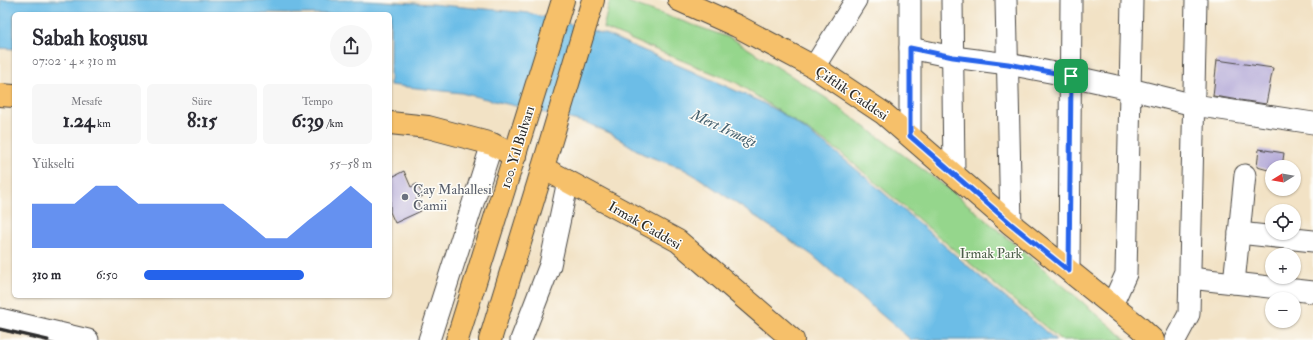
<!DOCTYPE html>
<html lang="tr">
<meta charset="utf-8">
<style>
:root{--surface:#fff;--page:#f7f7f7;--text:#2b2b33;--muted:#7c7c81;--accent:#2563eb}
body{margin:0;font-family:"IM FELL Double Pica",serif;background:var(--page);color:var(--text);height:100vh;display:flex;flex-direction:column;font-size:15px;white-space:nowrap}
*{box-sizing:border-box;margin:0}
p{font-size:13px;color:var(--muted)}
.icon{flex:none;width:22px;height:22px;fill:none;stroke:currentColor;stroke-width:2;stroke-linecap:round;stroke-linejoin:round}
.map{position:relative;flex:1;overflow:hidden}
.details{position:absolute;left:12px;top:12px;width:380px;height:286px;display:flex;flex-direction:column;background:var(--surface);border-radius:6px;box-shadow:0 1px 3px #0004}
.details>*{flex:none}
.needle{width:26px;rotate:259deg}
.tools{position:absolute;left:1265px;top:160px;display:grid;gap:8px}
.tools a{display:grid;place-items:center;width:36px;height:36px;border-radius:50%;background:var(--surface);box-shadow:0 1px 3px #0004;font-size:20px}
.pin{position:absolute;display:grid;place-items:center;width:34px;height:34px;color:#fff;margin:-17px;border-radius:8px;box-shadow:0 2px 6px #0006}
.round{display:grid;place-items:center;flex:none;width:42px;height:42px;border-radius:21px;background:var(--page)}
.overview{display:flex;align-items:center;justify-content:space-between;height:68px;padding:0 20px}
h1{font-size:22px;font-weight:700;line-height:30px}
.figures{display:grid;grid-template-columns:repeat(3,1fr);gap:6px;height:68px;padding:4px 20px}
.figures div{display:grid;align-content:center;border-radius:6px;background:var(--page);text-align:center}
.figures b{font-size:20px;font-weight:700}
.figures small{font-size:11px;font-weight:400}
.figures p{font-size:11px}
.chart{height:112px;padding:8px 20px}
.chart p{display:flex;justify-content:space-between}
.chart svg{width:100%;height:72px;margin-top:4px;fill:var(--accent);opacity:.7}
ul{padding:0 20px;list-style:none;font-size:13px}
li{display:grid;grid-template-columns:64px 48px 1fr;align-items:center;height:30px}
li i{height:10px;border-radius:5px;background:var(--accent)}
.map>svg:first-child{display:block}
.green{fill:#95d68c;stroke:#60805c}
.water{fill:#6cbde7;stroke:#4c7489}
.building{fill:#b7add9}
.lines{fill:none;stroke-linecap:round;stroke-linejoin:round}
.minor-casing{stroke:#494642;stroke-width:23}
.major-casing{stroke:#494642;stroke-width:24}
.minor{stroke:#fff;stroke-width:21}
.major{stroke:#f6c06b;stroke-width:22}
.rail{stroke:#2b2b2b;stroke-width:3}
.route-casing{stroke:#fff;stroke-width:8}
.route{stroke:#2563eb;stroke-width:5}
.worship-dot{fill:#6b7280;stroke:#fdfcf7;stroke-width:1.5}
.labels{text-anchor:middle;stroke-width:3;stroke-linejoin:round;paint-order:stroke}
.street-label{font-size:14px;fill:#2b2b2b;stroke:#fdfcf7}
.worship-label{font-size:14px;fill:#5b616d;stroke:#fdfcf7;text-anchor:start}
.park-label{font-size:14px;fill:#4b5e48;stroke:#fdfcf7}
.water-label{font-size:15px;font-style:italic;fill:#425e6d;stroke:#fdfcf7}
</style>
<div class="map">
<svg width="1313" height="340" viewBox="0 0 1313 340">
<rect width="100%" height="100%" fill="#fdfcf7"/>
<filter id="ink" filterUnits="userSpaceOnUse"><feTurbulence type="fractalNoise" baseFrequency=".025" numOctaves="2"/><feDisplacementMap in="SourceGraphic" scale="8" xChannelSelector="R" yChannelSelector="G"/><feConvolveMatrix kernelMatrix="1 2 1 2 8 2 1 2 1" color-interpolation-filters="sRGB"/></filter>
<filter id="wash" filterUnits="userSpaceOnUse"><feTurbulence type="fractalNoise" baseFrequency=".012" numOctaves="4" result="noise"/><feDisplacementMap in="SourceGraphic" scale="16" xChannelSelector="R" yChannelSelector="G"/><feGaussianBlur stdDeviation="0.9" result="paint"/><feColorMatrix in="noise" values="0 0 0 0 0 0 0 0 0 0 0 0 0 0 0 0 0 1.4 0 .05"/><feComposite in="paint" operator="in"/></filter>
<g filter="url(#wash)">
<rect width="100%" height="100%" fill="#f2e2c5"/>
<path class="green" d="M610,0H622L733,39L826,98L953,192L1127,340H1061L980,272L840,152L737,83L603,28Z"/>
<path class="water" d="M0,0H365L431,4L529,13L605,34L703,76L761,102L786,116L833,150L863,175L976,273L1056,340H911L812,255L699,178L680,167L664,162L643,154L612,134L587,123L461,93L390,85V14H14V49L0,48Z"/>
<g id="blocks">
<g class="building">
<path d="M1217,60L1273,68L1266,104L1213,96Z"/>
<path d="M1259,149L1284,153L1282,167H1272V171L1257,167Z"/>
<path d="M404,171L411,187L417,184L423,196L416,199L421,211L395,223L390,212V178Z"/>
</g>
</g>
</g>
<g filter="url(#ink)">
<use href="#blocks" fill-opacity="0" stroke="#494642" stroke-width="1"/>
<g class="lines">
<g class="minor-casing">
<g id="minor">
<path d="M910,0V136"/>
<path d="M952,0L954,174"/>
<path d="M1006,0L1011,224"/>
<path d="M910,48L953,57L1008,64L1071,76L1130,89L1194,105L1313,123"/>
<path d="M814,67L856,0"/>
<path d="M1239,233L1313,241"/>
<path d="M1069,271L1071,0"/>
<path d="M1190,278L1313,292"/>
<path d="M1234,283L1245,175"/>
<path d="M1112,305L1126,274L1132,0"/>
<path d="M0,319L88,340"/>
<path d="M429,340L492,144"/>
<path d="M521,340L550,265L568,181"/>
<path d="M1175,340L1189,314L1196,0"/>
</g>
</g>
<g class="major-casing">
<g id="major">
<path d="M679,0L737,26L814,67L883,113L1011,224L1139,327L1153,340"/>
<path d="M0,95L14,96"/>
<path d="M390,123L428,127L492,144L515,156"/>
<path d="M543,168L678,241L793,340"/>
<path d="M457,340L563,0"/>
<path d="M490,340L538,184L593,0"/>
</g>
</g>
<use href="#minor" class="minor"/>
<use href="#major" class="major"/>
<path class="rail" d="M0,329L48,340"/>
</g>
</g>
<g class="lines" filter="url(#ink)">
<g class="route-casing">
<path id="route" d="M910,48L953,57L1008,64L1071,76L1069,271L1011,224L910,136Z"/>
</g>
<use href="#route" class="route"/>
</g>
<circle class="worship-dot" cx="405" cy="197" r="4"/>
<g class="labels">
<g class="street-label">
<text transform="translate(852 93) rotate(34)" y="5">Çiftlik Caddesi</text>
<text transform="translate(517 147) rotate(-73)" y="5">100. Yıl Bulvarı</text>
<text transform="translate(645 225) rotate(30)" y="5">Irmak Caddesi</text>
</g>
<g class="worship-label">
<text x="413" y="194">Çay Mahallesi<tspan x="413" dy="16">Camii</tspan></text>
</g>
<g class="park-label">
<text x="991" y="258">Irmak Park</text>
</g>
<g class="water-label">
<text transform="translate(724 128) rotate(24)" y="5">Mert Irmağı</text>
</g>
</g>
</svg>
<div class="tools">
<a><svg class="needle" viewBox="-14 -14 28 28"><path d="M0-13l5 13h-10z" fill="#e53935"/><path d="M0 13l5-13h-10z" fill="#7c7c81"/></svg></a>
<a><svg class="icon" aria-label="locate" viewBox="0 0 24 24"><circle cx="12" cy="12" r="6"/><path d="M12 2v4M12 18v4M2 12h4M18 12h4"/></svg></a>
<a>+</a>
<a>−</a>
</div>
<div class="pin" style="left:1071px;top:76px;background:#1e9e55"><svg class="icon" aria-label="arrive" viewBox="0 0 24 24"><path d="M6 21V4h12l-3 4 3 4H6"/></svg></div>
<section class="details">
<div class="overview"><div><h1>Sabah koşusu</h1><p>07:02 · 4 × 310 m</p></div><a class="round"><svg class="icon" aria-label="share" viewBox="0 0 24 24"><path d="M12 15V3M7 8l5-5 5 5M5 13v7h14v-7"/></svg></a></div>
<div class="figures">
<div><p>Mesafe</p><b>1.24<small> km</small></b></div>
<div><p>Süre</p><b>8:15</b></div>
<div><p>Tempo</p><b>6:39<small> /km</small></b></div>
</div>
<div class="chart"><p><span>Yükselti</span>55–58 m</p>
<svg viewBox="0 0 160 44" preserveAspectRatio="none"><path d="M0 44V17L10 17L20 17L30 6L40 6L50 17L60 17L70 17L80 17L90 17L100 27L110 38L120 38L130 27L140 17L150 6L160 17V44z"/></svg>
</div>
<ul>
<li><b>310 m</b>6:50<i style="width:70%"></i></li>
</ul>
</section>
</div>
